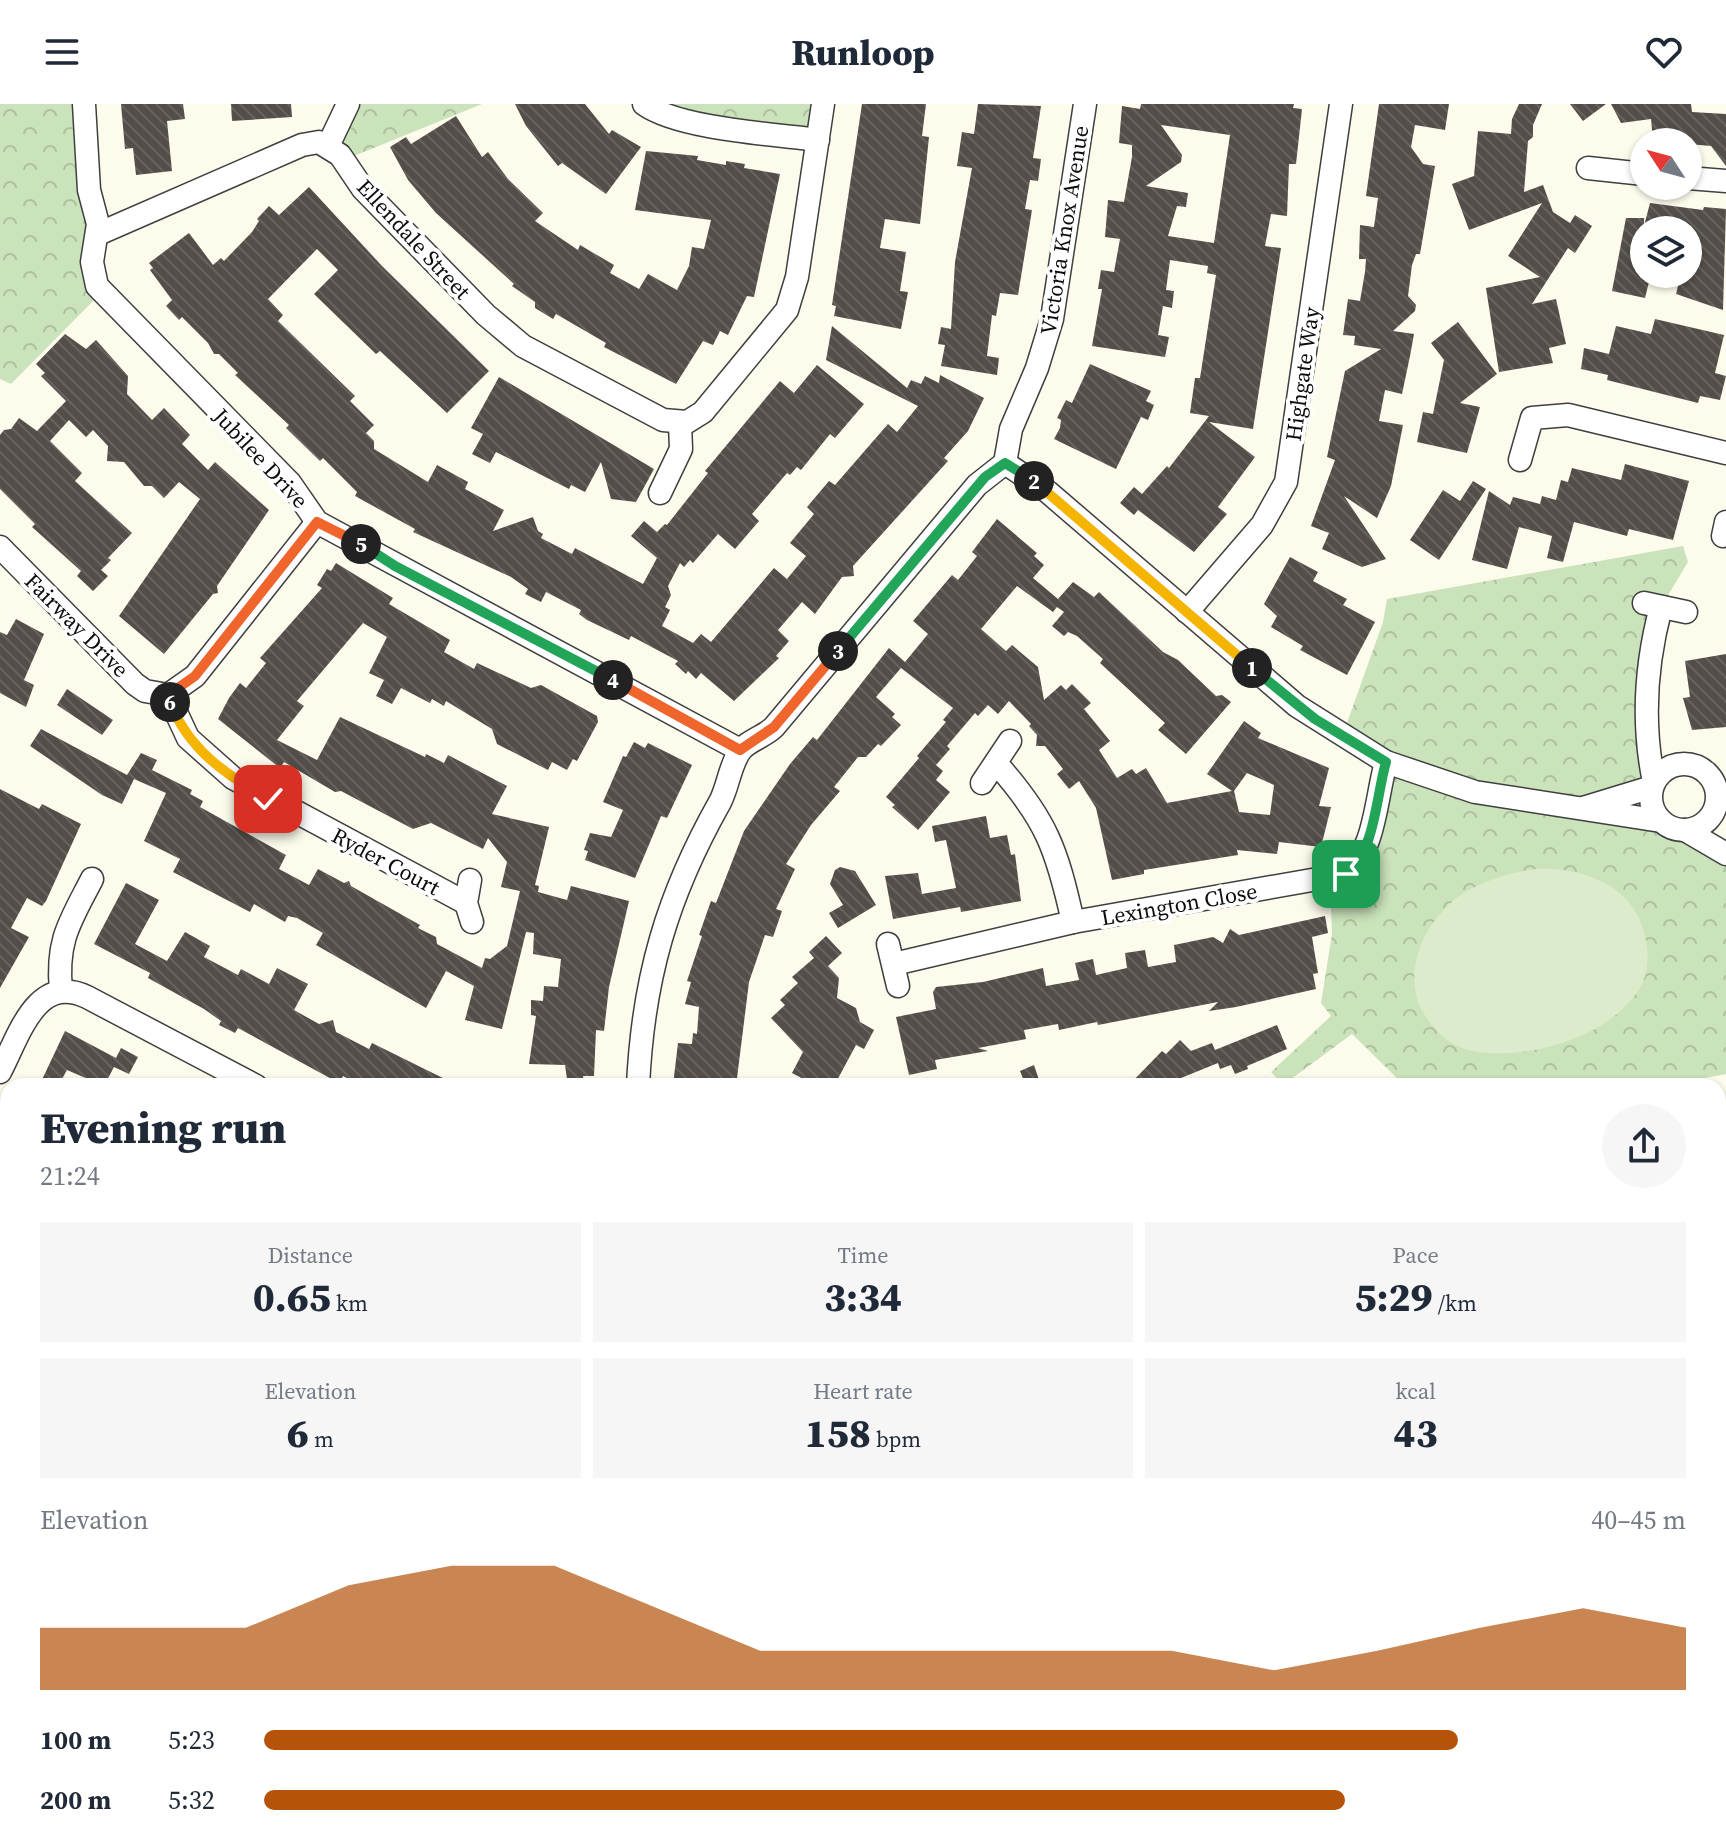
<!DOCTYPE html>
<meta charset="utf-8">
<style>
:root{--surface:#fff;--page:#f6f6f7;--text:#1f2937;--muted:#747a83;--accent:#b45309}
body{margin:0;font-family:"Source Serif 4",serif;background:var(--page);color:var(--text);height:100vh;display:flex;flex-direction:column;font-size:30px;white-space:nowrap}
*{box-sizing:border-box;margin:0}
p{font-size:26px;color:var(--muted)}
.icon{flex:none;width:44px;height:44px;fill:none;stroke:currentColor;stroke-width:2;stroke-linecap:round;stroke-linejoin:round}
.map{position:relative;flex:1;overflow:hidden}
.sheet{position:absolute;left:0px;top:974px;width:1726px;height:770px;display:flex;flex-direction:column;background:var(--surface);border-radius:24px 24px 0 0;box-shadow:0 2px 6px #0004}
.sheet>*{flex:none}
.needle{width:52px;rotate:306deg}
.tools{position:absolute;left:1630px;top:24px;display:grid;gap:16px}
.tools a{display:grid;place-items:center;width:72px;height:72px;border-radius:50%;background:var(--surface);box-shadow:0 2px 6px #0004;font-size:40px}
.pin{position:absolute;display:grid;place-items:center;width:68px;height:68px;color:#fff;margin:-34px;border-radius:16px;box-shadow:0 4px 12px #0006}
.km{position:absolute;width:40px;height:40px;margin:-20px;border-radius:50%;background:#222;color:#fff;font-size:22px;line-height:40px;text-align:center}
.round{display:grid;place-items:center;flex:none;width:84px;height:84px;border-radius:42px;background:var(--page)}
.head{display:flex;align-items:center;justify-content:space-between;height:136px;padding:0 40px}
h1{font-size:44px;font-weight:800;line-height:60px}
.metrics{display:grid;grid-template-columns:repeat(3,1fr);gap:12px;height:136px;padding:8px 40px}
.metrics div{display:grid;align-content:center;border-radius:0px;background:var(--page);text-align:center}
.metrics b{font-size:40px;font-weight:800}
.metrics small{font-size:22px;font-weight:400}
.metrics p{font-size:22px}
.chart{height:224px;padding:16px 40px}
.chart p{display:flex;justify-content:space-between}
.chart svg{width:100%;height:144px;margin-top:8px;fill:var(--accent);opacity:.7}
ul{padding:0 40px;list-style:none;font-size:26px}
li{display:grid;grid-template-columns:128px 96px 1fr;align-items:center;height:60px}
li i{height:20px;border-radius:10px;background:var(--accent)}
header{display:flex;justify-content:space-between;align-items:center;height:104px;padding:0 40px;background:var(--surface);font-size:36px;font-weight:800}
.map>svg:first-child{display:block}
.grass{fill:#cae3ba}
.park{fill:url(#park-crowns)}
.pitch{fill:#dcebcb}
.building{fill:url(#building-back-hatch);fill-rule:evenodd}
.lines{fill:none;stroke-linecap:round;stroke-linejoin:round}
.service-casing{stroke:#3f3f3f;stroke-width:14}
.minor-casing{stroke:#3f3f3f;stroke-width:25}
.service{stroke:#fff;stroke-width:11}
.minor{stroke:#fff;stroke-width:22}
.split-1-casing{stroke:#fff;stroke-width:16}
.split-2-casing{stroke:#fff;stroke-width:16}
.split-3-casing{stroke:#fff;stroke-width:16}
.split-4-casing{stroke:#fff;stroke-width:16}
.split-5-casing{stroke:#fff;stroke-width:16}
.split-6-casing{stroke:#fff;stroke-width:16}
.split-7-casing{stroke:#fff;stroke-width:16}
.split-1{stroke:#22a559;stroke-width:10}
.split-2{stroke:#f5b400;stroke-width:10}
.split-3{stroke:#22a559;stroke-width:10}
.split-4{stroke:#f0652b;stroke-width:10}
.split-5{stroke:#22a559;stroke-width:10}
.split-6{stroke:#f0652b;stroke-width:10}
.split-7{stroke:#f5b400;stroke-width:10}
.labels{text-anchor:middle;stroke-width:8;stroke-linejoin:round;paint-order:stroke}
.street-label{font-size:22px;fill:#0c0c0c;stroke:#fff}
</style>
<header><svg class="icon" aria-label="menu" viewBox="0 0 24 24"><path d="M4 6h16M4 12h16M4 18h16"/></svg>Runloop<svg class="icon" aria-label="heart" viewBox="0 0 24 24"><path d="M12 20l-8-8c-3-5 5-10 8-4 3-6 11-1 8 4z"/></svg></header>
<div class="map">
<svg width="1726" height="1743" viewBox="0 0 1726 1743">
<defs>
<pattern id="park-crowns" width="20" height="18" patternUnits="userSpaceOnUse" patternTransform="scale(2)"><rect width="20" height="18" fill="#cae3ba"/><path d="M2 6a3 3 0 1 1 6 0M12 15a3 3 0 1 1 6 0" fill="none" stroke="#acc29f"/></pattern>
<pattern id="building-back-hatch" width="6" height="6" patternUnits="userSpaceOnUse" patternTransform="scale(2)"><rect width="6" height="6" fill="#534e49"/><path d="M-1 5l2 2M0 0l6 6M5-1l2 2" fill="none" stroke="#67635f"/></pattern>
</defs>
<rect width="100%" height="100%" fill="#fdfcec"/>
<path class="grass" d="M1399,1736H1483L1490,1743H1406Z"/>
<g class="park">
<path d="M0,0H84L101,189L11,280L0,275Z"/>
<path d="M348,0H482L344,56L339,25Z"/>
<path d="M644,0H823L818,36Z"/>
<path d="M1683,442L1688,458L1661,503L1651,695C1656,718 1668,719 1687,727C1700,732 1713,743 1726,750V970L1662,982H1405L1352,930L1283,981L1271,968L1331,912L1321,899L1332,830L1330,774L1346,770L1386,658L1342,633L1383,518L1387,495Z"/>
</g>
<path class="pitch" d="M1536,765C1585,763 1638,783 1646,837C1649,852 1648,870 1640,884C1610,933 1532,955 1478,948C1456,945 1440,933 1428,916C1396,873 1424,813 1467,787C1489,775 1512,768 1536,765Z"/>
<g class="building">
<path d="M121,0H183L185,15L167,17L172,67L136,71L133,44L125,45Z"/>
<path d="M231,0H291L292,13L232,17Z"/>
<path d="M515,0H585L609,30L612,26L641,43L606,90L562,59L558,62L526,22Z"/>
<path d="M862,0H926L922,32L929,33L920,120L885,115L880,144L906,148L900,187L908,188L901,225L834,212L836,202L832,201Z"/>
<path d="M978,0L1041,2L1033,54L1041,55L1038,77L1030,76L1025,105L1032,106L1018,191L1000,189L996,212L992,211L987,252L999,254L997,271L941,262L945,241L938,240L941,223L951,225L955,158L972,64L957,62L962,28L974,30Z"/>
<path d="M1141,0H1294L1293,4L1302,5L1296,60H1289L1287,112L1271,110L1265,142L1281,144L1253,325L1209,318L1255,353L1218,403L1227,410L1194,448L1138,406L1134,411L1120,399L1134,383L1142,390L1167,362L1169,364L1209,312L1190,309L1195,274H1200L1216,171L1207,169L1208,162L1170,156L1166,186L1174,187L1172,204L1163,202L1158,231L1169,233L1165,253L1092,242L1102,185H1098L1101,166L1114,168L1120,135L1105,133L1108,96L1124,98L1132,53V41L1119,39L1122,2L1140,5ZM1161,21L1230,31L1214,139L1168,132L1177,102L1186,103L1188,89L1146,82L1181,58L1182,51Z"/>
<path d="M1379,0H1449L1445,26L1415,21L1411,43L1423,60L1435,62L1420,150H1416L1412,161L1408,192L1416,201L1415,207L1393,227L1414,230L1410,252L1402,290L1385,286L1379,317L1403,321L1391,382L1377,414L1344,392L1386,455L1362,463L1322,445L1329,429L1311,422L1335,356L1327,353L1345,267L1381,245L1354,241L1355,232L1343,231L1348,195L1360,197L1365,168L1366,155H1359L1360,121L1374,123L1378,94L1366,92Z"/>
<path d="M1519,0H1542L1533,21V33L1528,37L1524,88L1543,81L1553,108L1570,119L1575,111L1592,122L1575,149L1568,144L1532,200L1556,195L1566,240L1549,244L1553,259L1499,268L1486,184L1540,173L1508,152L1542,99L1469,126L1452,80L1474,72L1478,27L1511,30L1512,15Z"/>
<path d="M1570,0H1606L1583,17Z"/>
<path d="M1611,0H1691L1692,8L1726,10V62L1711,42L1688,40L1687,32L1653,36L1651,15L1621,19Z"/>
<path d="M456,12L482,53L488,48L508,75L543,109L535,117L578,146L580,141L614,161L610,169L639,185L648,170L677,186L689,162L692,143L704,145L711,116L635,106L646,47L698,52L697,56L726,61V57L745,60L744,64L780,70L754,193L747,192L728,231L720,227L713,241L703,237L676,280L604,243L606,239L556,210L553,215L535,204V198L512,182L514,180L436,109L408,76L390,43L406,33L411,40Z"/>
<path d="M309,83L382,162L489,267L447,309L380,247L376,250L314,190L338,166L317,145L268,195L283,211L278,217L355,292L350,297L374,321L366,329L374,337V345L428,378L437,361L468,378L465,385L504,406L493,427L533,413L538,427L543,430L541,434L572,450L575,444L643,480L657,454L631,432L644,417L657,428L665,420L667,421L708,369L705,367L780,277L794,289L817,261L864,300L835,334L830,330L801,366L797,363L790,371L787,369L752,410L759,417L735,445L718,430L693,459L690,456L684,463L680,459L668,482L671,491L665,503L670,506L662,522L693,539L701,530L711,538L774,464L787,475L806,452L790,439L814,410L807,403L829,377L835,381L888,320L897,328L918,302L826,256L832,222L907,284L911,276L921,280L925,272L939,279L940,271L984,294L968,327L944,354L948,357L853,462L854,472L842,473L815,510L802,498L778,526L789,537L776,552L779,554L734,597L701,569L696,575L688,567L686,570L675,560L678,557L631,532L629,536L587,516L579,510L581,506L546,488L541,498L525,490L528,485L511,473L413,428L415,425L355,392L357,388L323,354L320,357L286,324L289,321L235,271L238,269L219,250H214L208,239L182,213L179,216L166,202L172,196L150,166L153,164L149,159L189,129L213,161L221,154L224,157L252,128L259,117L257,115L269,102L279,111Z"/>
<path d="M1650,99L1703,106L1704,103L1726,105L1723,206L1676,190L1681,170H1688V126H1644V170H1651L1645,194L1612,187L1626,114H1644V122Z"/>
<path d="M1655,215L1724,231L1715,269L1726,272L1720,296L1700,292L1698,299L1607,276L1608,271L1581,265L1584,244L1609,250L1616,222L1651,230Z"/>
<path d="M1458,218L1497,270L1460,299L1480,303L1467,349L1417,338L1423,308L1433,310L1444,256L1431,239Z"/>
<path d="M65,230L86,245L96,236L128,272L127,290L152,316L164,304L190,331L182,340L208,366L215,358L269,406L217,482L218,489L213,490L164,550L119,512L200,395L179,378L164,394L152,382H144L124,358L107,357L108,342L93,326L86,333L69,316L50,337L82,369L75,377L132,429L108,454L111,456L101,466L108,472L93,487L77,472L81,467L32,423L35,420L0,385V331L4,326L11,325L19,314L37,327L66,297L41,272L45,269L36,260Z"/>
<path d="M1090,260L1151,287L1146,297L1154,301L1148,316L1141,313L1116,365L1054,335L1060,324L1061,316L1057,314L1066,296L1072,299Z"/>
<path d="M499,273L654,365L636,398L611,395L601,358L585,388L571,381L569,385L496,348L490,359L472,350L483,330L471,324Z"/>
<path d="M1625,360L1689,377L1673,436L1629,425L1627,432L1574,418L1563,458L1547,454L1552,432L1519,423L1507,465L1472,456L1489,387L1510,401L1513,393L1540,400L1542,392L1556,396L1561,376L1568,378L1572,364L1621,376Z"/>
<path d="M1473,377L1486,385L1439,456L1410,436L1443,386L1460,397Z"/>
<path d="M997,415L1037,449L1034,452L1044,461L1033,474L1058,495L1073,478L1094,493L1099,488L1163,548L1178,556L1216,592L1222,591L1231,598L1186,650L1158,626L1165,619L1100,559L1103,555L1077,532L1068,528L1064,532L1052,522L1064,508L1057,503L1053,508L1017,482L981,525L1006,547L1012,541L1038,563L1044,596L1061,581L1066,586L1072,580L1091,599L1084,605L1110,637L1099,646L1117,674L1132,665L1136,670L1146,664L1167,699L1232,687L1207,670L1244,617L1261,629L1258,634L1329,664L1319,702L1331,703L1321,743L1279,738L1277,750L1237,746L1238,751L1144,766V770L1112,776L1096,704L1079,677L1069,685L1057,670L1063,665L1045,642H1036L1037,631L1029,622L1031,620L1009,597L998,610L988,601L978,612L975,609L947,642L950,645L936,661L943,667L936,676L950,688L918,726L892,703L895,701L886,693L919,654L917,652L946,618L943,616L953,604L901,564L876,593L895,610L892,613L901,621L881,642L878,640L866,653H858L834,683L840,687L811,721L786,760L795,765L776,805L782,807L773,833L765,831L749,878L736,982L673,981L678,939L692,940L693,929L697,930L699,903L685,900L691,878L687,877L702,832L699,831L711,797L716,799L744,727L790,660L813,633L817,636L889,544L905,558L928,530L913,517L952,471L958,476L977,452L972,448ZM1247,669L1274,681L1270,711L1239,708L1234,687Z"/>
<path d="M1290,453L1318,468L1313,477L1347,495L1343,501L1375,518L1347,571L1300,546L1303,542L1271,523L1277,512L1264,500Z"/>
<path d="M336,459L393,494L389,500L450,536L444,548L474,565L477,559L531,584L541,581L597,612L598,618L577,657L573,655L567,666L552,658L548,666L497,640L492,625L446,597L444,602L432,595L430,599L401,584L392,600L376,592L384,576L369,569L387,533L363,519L297,597L304,602L277,636L317,656L340,613L425,653L426,650L444,659L448,651L507,682L492,710L549,723L535,781L539,782L538,788L567,796L571,782L629,797L609,883L604,927L596,926L594,972H583L584,982H568L565,961L529,960L536,912L531,911V896L543,897L544,882L558,883L561,855L533,850L534,829L526,828L502,925L465,916L474,882L446,867L426,904L316,841L323,829L297,814L288,812L285,818L254,800L250,808L173,768L180,755L144,737L166,689L134,675L122,700L102,691L30,642L41,625L127,671L141,649L157,656L152,666L192,686L190,690L203,697L200,703L286,751L279,765L309,781L318,765L344,779L349,777L351,782L420,821L418,824L436,833L437,840L482,864L485,854L490,855L507,842L520,787L501,783L507,758L488,734L483,745L431,719L413,725L341,687L335,688L284,658L280,664L218,615L229,594L240,579L246,584L266,559L260,554L322,484L317,481L327,465L331,467Z"/>
<path d="M16,515L44,530L24,576L34,581L26,603L0,589V528L7,531Z"/>
<path d="M1726,550V623L1692,626L1683,594L1690,593L1685,557Z"/>
<path d="M67,585L113,616L102,631L57,601Z"/>
<path d="M634,638L645,644L648,639L692,661L667,714L661,712L635,774L585,756L588,747L584,746L590,729L611,733L623,706L603,698L623,652L626,653Z"/>
<path d="M0,685L39,705L42,700L81,720L46,797L42,802L27,794L11,824L29,833L0,884Z"/>
<path d="M986,712L990,734L1007,731L1011,751L1015,750L1021,797L961,808L960,803L893,815L885,772L918,769L922,790L956,784L946,736L935,738L932,722Z"/>
<path d="M840,763L855,767L876,801L838,824L829,809L843,801L830,780L835,766Z"/>
<path d="M126,779L159,796L135,840L167,857L185,828L210,842L204,853L238,871L241,865L269,880L277,864L308,880L294,906L319,920L333,916L336,928L369,945L372,939L459,982H362L343,972L339,979L238,924L235,929L219,921L221,917L204,905L148,874L150,869L94,840Z"/>
<path d="M1325,812L1328,829L1312,833L1318,869L1313,870L1316,885L1236,903L1209,907L1218,898L1098,921L1097,918L1059,926L1058,920L1024,926L1026,935L978,944L988,947L935,956L937,965L909,971L896,913L936,905L933,888L936,883L983,878L1043,864L1046,882L1079,876L1075,859L1093,855L1096,871L1127,864L1125,849L1145,846L1148,863L1176,858L1174,841L1213,833L1223,839L1230,825L1239,831Z"/>
<path d="M826,832L842,849L828,862L839,874L837,894L856,904L860,918L874,926L864,945L856,941L834,982H817L792,969L803,948L771,914L785,901L780,896L798,879L792,873L814,854L809,848Z"/>
<path d="M1277,921L1287,945L1247,962L1248,965L1235,970L1231,961L1220,965L1218,959L1181,974L1189,982H1128L1162,947L1166,950L1180,936L1191,947L1212,939L1215,946Z"/>
<path d="M65,927L116,954L121,944L138,953L129,970L114,963L104,982L67,966L58,982H39Z"/>
<path d="M1034,961L1041,982H1026L1020,967Z"/>
</g>
<g class="lines">
<g class="service-casing">
<path id="service" d="M1378,1743L1385,1736"/>
</g>
<g class="minor-casing">
<g id="minor">
<path d="M84,0L89,86L98,120L92,158L97,182L290,379L317,418L740,646"/>
<path d="M644,0C679,25 773,30 818,36"/>
<path d="M328,42L348,0"/>
<path d="M1588,64L1644,70"/>
<path d="M1688,74L1726,77"/>
<path d="M98,130L302,41L319,38L340,51L363,85L486,211L523,242L663,316L687,318L703,308L787,206L797,173L823,0"/>
<path d="M1520,356L1532,314L1568,311L1726,349"/>
<path d="M1005,359L1048,388L1297,602L1386,658L1475,688L1661,717"/>
<path d="M660,389L681,345L680,320"/>
<path d="M1723,432L1726,418"/>
<path d="M0,443L135,580L145,587L168,591L195,572L317,418"/>
<path d="M1644,499L1686,508"/>
<path d="M1187,508L1262,421L1286,378L1341,0"/>
<path d="M168,591L188,634L233,674L466,799"/>
<path d="M996,659C1046,715 1057,745 1073,818"/>
<circle cx="1684" cy="693" r="33"/>
<path d="M1654,678C1642,620 1646,559 1661,503"/>
<path d="M982,679L1010,637"/>
<path d="M1583,704L1652,683"/>
<path d="M1685,726L1726,750"/>
<path d="M470,776L466,799L472,818"/>
<path d="M888,840L898,882"/>
<path d="M894,860L1073,818L1346,770C1375,747 1376,694 1386,658"/>
<path d="M61,887C56,836 70,818 92,775"/>
<path d="M0,968C19,932 36,869 87,893L256,982"/>
<path d="M638,982C643,874 667,792 720,698C728,683 730,661 740,647C747,637 764,633 774,623L977,381L1005,359L1011,325L1037,264L1052,215L1085,0"/>
<path d="M1718,1156L1726,1158"/>
<path d="M0,1396L8,1390"/>
<path d="M1726,1413V1426"/>
<path d="M0,1457L8,1469"/>
<path d="M1718,1684L1726,1682"/>
<path d="M503,1736L506,1743"/>
<path d="M1557,1737V1736"/>
<path d="M407,1743L415,1736"/>
<path d="M1007,1743L1015,1736"/>
</g>
</g>
<use href="#service" class="service"/>
<use href="#minor" class="minor"/>
</g>
<g class="lines">
<g class="split-1-casing">
<path id="split-1" d="M1252,564L1315,615L1386,658C1376,693 1375,748 1346,770"/>
</g>
<g class="split-2-casing">
<path id="split-2" d="M1034,377L1252,564"/>
</g>
<g class="split-3-casing">
<path id="split-3" d="M838,547L985,373L1005,359L1034,377"/>
</g>
<g class="split-4-casing">
<path id="split-4" d="M613,576L740,646L774,623L838,547"/>
</g>
<g class="split-5-casing">
<path id="split-5" d="M361,440L395,462L613,576"/>
</g>
<g class="split-6-casing">
<path id="split-6" d="M170,598L168,591L195,572L317,418L361,440"/>
</g>
<g class="split-7-casing">
<path id="split-7" d="M170,598C188,645 226,671 268,695"/>
</g>
<use href="#split-1" class="split-1"/>
<use href="#split-2" class="split-2"/>
<use href="#split-3" class="split-3"/>
<use href="#split-4" class="split-4"/>
<use href="#split-5" class="split-5"/>
<use href="#split-6" class="split-6"/>
<use href="#split-7" class="split-7"/>
</g>
<g class="labels">
<g class="street-label">
<text transform="translate(1064 126) rotate(-81)" y="8">Victoria Knox Avenue</text>
<text transform="translate(414 135) rotate(47)" y="8">Ellendale Street</text>
<text transform="translate(1302 270) rotate(-82)" y="8">Highgate Way</text>
<text transform="translate(261 354) rotate(47)" y="8">Jubilee Drive</text>
<text transform="translate(77 521) rotate(45)" y="8">Fairway Drive</text>
<text transform="translate(386 757) rotate(28)" y="8">Ryder Court</text>
<text transform="translate(1179 800) rotate(-10)" y="8">Lexington Close</text>
</g>
</g>
</svg>
<div class="tools">
<a><svg class="needle" viewBox="-14 -14 28 28"><path d="M0-13l5 13h-10z" fill="#e53935"/><path d="M0 13l5-13h-10z" fill="#747a83"/></svg></a>
<a><svg class="icon" aria-label="layers" viewBox="0 0 24 24"><path d="M12 4l9 5-9 5-9-5zM3 14l9 5 9-5"/></svg></a>
</div>
<div class="pin" style="left:1346px;top:770px;background:#1e9e55"><svg class="icon" aria-label="arrive" viewBox="0 0 24 24"><path d="M6 21V4h12l-3 4 3 4H6"/></svg></div>
<div class="pin" style="left:268px;top:695px;background:#d93025"><svg class="icon" aria-label="check" viewBox="0 0 24 24"><path d="M5 12l5 5 9-10"/></svg></div>
<b class="km" style="left:1252px;top:564px">1</b>
<b class="km" style="left:1034px;top:377px">2</b>
<b class="km" style="left:838px;top:547px">3</b>
<b class="km" style="left:613px;top:576px">4</b>
<b class="km" style="left:361px;top:440px">5</b>
<b class="km" style="left:170px;top:598px">6</b>
<section class="sheet">
<div class="head"><div><h1>Evening run</h1><p>21:24</p></div><a class="round"><svg class="icon" aria-label="share" viewBox="0 0 24 24"><path d="M12 15V3M7 8l5-5 5 5M5 13v7h14v-7"/></svg></a></div>
<div class="metrics">
<div><p>Distance</p><b>0.65<small> km</small></b></div>
<div><p>Time</p><b>3:34</b></div>
<div><p>Pace</p><b>5:29<small> /km</small></b></div>
</div>
<div class="metrics">
<div><p>Elevation</p><b>6<small> m</small></b></div>
<div><p>Heart rate</p><b>158<small> bpm</small></b></div>
<div><p>kcal</p><b>43</b></div>
</div>
<div class="chart"><p><span>Elevation</span>40–45 m</p>
<svg viewBox="0 0 160 44" preserveAspectRatio="none"><path d="M0 44V25L10 25L20 25L30 12L40 6L50 6L60 19L70 32L80 32L90 32L100 32L110 32L120 38L130 32L140 25L150 19L160 25V44z"/></svg>
</div>
<ul>
<li><b>100 m</b>5:23<i style="width:84%"></i></li>
<li><b>200 m</b>5:32<i style="width:76%"></i></li>
</ul>
</section>
</div>
